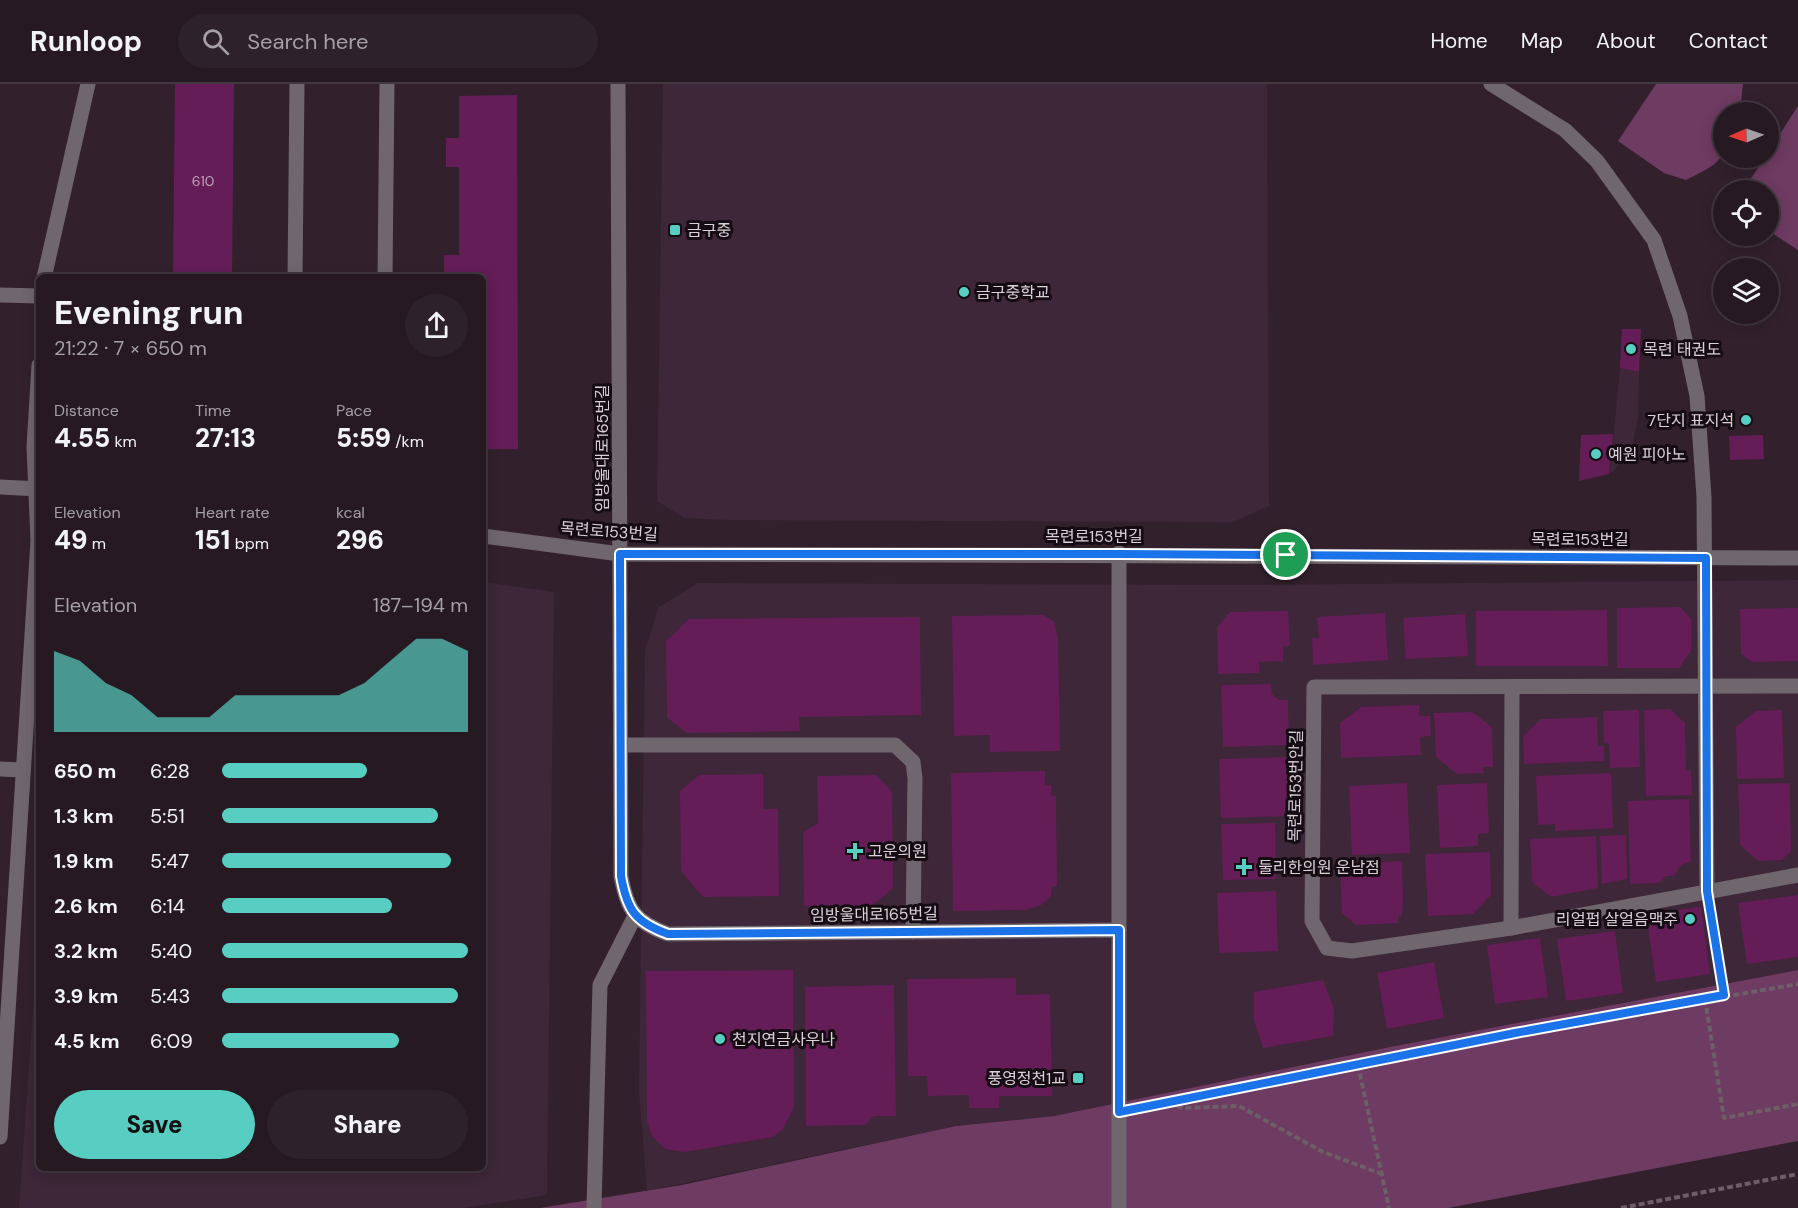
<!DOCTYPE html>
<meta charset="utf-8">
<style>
:root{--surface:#261922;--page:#2e222a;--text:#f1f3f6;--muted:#a4a0a5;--line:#423840;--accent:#57cec1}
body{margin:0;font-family:"DM Sans","Noto Sans KR",sans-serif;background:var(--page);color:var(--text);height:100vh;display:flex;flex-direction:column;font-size:22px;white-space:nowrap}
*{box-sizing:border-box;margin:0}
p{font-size:20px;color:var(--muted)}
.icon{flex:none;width:33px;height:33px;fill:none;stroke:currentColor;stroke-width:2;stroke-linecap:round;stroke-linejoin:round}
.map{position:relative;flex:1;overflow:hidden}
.drawer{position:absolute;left:36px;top:190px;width:450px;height:897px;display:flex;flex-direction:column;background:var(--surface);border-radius:9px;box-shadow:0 3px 15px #0003,0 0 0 2px var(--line)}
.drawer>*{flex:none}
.needle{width:39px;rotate:268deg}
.fabs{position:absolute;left:1713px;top:18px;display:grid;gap:12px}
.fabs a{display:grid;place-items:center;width:66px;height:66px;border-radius:50%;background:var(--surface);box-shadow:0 3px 15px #0003,0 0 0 2px var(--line);font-size:30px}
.pin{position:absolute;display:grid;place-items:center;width:51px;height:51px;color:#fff;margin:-26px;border:3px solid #fff;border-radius:50%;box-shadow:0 2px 6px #0007}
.round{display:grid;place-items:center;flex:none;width:63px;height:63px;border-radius:32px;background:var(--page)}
.head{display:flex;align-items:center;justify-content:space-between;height:102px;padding:0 18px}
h1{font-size:33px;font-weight:800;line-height:45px}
.figures{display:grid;grid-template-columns:repeat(3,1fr);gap:9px;height:102px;padding:6px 18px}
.figures div{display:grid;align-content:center}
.figures b{font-size:26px;font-weight:800}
.figures small{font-size:16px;font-weight:400}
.figures p{font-size:16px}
.chart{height:168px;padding:12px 18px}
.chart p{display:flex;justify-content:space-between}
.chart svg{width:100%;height:108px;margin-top:6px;fill:var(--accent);opacity:.7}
.primary-button{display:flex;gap:12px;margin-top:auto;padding:12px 18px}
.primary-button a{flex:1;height:69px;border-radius:36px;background:var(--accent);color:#111;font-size:24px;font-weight:800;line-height:69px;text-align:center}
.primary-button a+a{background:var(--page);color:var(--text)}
ul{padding:0 18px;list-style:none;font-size:20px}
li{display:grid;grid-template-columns:96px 72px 1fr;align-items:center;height:45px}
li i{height:15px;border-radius:8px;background:var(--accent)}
header{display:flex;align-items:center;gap:36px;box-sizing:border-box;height:84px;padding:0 30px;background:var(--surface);border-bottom:2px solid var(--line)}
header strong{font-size:28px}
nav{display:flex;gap:33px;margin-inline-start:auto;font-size:21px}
.search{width:420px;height:54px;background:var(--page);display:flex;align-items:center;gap:15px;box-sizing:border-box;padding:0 21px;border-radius:33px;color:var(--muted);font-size:22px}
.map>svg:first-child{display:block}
.built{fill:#3d2738}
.green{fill:#6e3b62}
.building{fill:#641d57}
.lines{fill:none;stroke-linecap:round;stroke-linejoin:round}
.path{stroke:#6d5e68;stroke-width:4;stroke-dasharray:6 3;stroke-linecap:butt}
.minor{stroke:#70676e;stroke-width:15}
.route-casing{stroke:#fff;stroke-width:12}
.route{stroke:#1a73e8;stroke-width:8}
.poi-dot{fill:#57cec1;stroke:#150d13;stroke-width:2}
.labels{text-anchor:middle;stroke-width:6;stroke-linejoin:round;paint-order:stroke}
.number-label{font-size:14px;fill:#bea3b8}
.poi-label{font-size:16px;fill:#dcd0d8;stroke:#150d13;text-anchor:start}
.street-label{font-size:16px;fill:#dcd0d8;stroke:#150d13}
</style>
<header>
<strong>Runloop</strong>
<div class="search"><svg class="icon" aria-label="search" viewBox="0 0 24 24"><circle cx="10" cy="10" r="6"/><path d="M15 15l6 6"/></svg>Search here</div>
<nav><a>Home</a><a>Map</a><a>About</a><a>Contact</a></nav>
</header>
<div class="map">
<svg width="1798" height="1124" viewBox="0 0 1798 1124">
<rect width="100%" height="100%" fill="#32212d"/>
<g class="built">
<path d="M663,0H1267L1269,422L1233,438L728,436L684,434L657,417Z"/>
<path d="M1620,284L1639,288L1638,334L1631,368L1610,390Z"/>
<path d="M1798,496V886L1390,963L1054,1032L956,1042L647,1107L639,1007L645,566L659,523L698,499L1242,501Z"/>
<path d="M483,498L554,508L547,1111L463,1124H19L39,843V1084H483Z"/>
</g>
<g class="green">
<path d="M1656,0H1743L1740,28H1724C1724,76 1730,74 1686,96L1664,89L1618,57Z"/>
<path d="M1798,22V166L1769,147L1768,106H1743L1765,74H1768L1769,67Z"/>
<path d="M1798,886V1057L1448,1124H540L682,1101L956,1042L1054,1032L1390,963Z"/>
</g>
<g class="building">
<path d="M175,0H234L232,194H173Z"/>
<path d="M517,11L518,365H483V194H444V171H459V83H446V54H459V12Z"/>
<path d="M1622,245H1641L1639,288L1620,284Z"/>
<path d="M1613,350L1609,390L1579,397L1581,351Z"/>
<path d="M1763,351L1764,375L1730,376L1729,352Z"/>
<path d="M1680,523L1691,535V567L1679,584H1617V524Z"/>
<path d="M1798,524V577L1752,578L1741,570L1740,525Z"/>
<path d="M1607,526L1608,582H1476V527Z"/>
<path d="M1288,527L1290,562H1283V577L1259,578V589L1218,590L1217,543L1230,528Z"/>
<path d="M1385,529L1388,576L1313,581L1312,554H1319L1317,533Z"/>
<path d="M1465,530L1468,572L1406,575L1403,534Z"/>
<path d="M1043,531L1054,537L1058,554L1060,667L990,668V651L954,652L952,532Z"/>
<path d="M920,533L921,631L799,633L800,647L686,649L667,633L666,557L689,535Z"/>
<path d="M1271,600L1272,610L1279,616H1288L1289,661L1223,663L1221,601Z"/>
<path d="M1419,621V632H1430L1431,652L1420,653L1421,671L1341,674L1340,639L1361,623Z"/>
<path d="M1670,625L1685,639L1686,687H1691L1692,711L1646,712L1644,626Z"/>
<path d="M1639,626L1640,683L1610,684L1609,659L1604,660L1603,627Z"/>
<path d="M1782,626L1784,694L1737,695L1736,643L1756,627Z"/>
<path d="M1472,628L1492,643L1493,683H1483L1484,689L1457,690L1436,673L1434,629Z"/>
<path d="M1597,633L1598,662H1604V677L1524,680L1523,652L1541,635Z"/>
<path d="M1291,673L1293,732L1221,734L1219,675Z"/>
<path d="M1045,687V701H1051V712H1056L1057,802L1052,803L1051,812L1041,821L1027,826L953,827L951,689Z"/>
<path d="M1611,689L1613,744L1555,747V740L1538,741L1536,692Z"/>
<path d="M763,690V725H778L779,812L703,813L681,787L680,707L699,691Z"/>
<path d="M876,691L892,707L893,804L873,821L804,822L803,748L818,739L817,692Z"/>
<path d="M1407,699L1410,769L1352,771L1349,702Z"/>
<path d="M1487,699L1489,749L1478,750V762L1440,764L1437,701Z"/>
<path d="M1790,699L1791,767L1782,776L1758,777L1740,761L1738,700Z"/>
<path d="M1689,715L1691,777L1681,781L1674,792H1666L1659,799L1630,800L1628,717Z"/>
<path d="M1275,739L1276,795L1223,796L1221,740Z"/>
<path d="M1626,751L1627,795L1602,800L1600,752Z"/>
<path d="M1596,752L1598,804L1551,813L1532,798L1530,755Z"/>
<path d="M1490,768L1491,811L1473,830L1428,832L1425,770Z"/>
<path d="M1402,777L1403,817L1402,832L1398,833V839L1356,841L1342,829L1340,780Z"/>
<path d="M1276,807L1278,867L1219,869L1217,809Z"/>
<path d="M1798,811V873L1747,880L1738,819Z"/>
<path d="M1701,823L1710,890L1656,898L1646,830Z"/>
<path d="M1615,847L1623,909L1566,917L1557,855Z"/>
<path d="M1540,854L1548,913L1495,920L1487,861Z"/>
<path d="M1434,878L1444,934L1387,945L1377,889Z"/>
<path d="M793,886L794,1023L783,1045L773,1053L684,1068L665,1065L652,1052L647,1037L646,887Z"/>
<path d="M1016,894V911L1050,910L1052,1012H999V1024H969V1011L928,1012L927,992H908L907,895Z"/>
<path d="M1323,896L1334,924L1333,952L1263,964L1254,936V908Z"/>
<path d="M894,901L896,1032H874L865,1041L806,1042L805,903Z"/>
</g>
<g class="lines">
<g class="path">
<path d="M1711,832L1724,911"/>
<path d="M1705,915L1724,1034L1798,1020"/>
<path d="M1358,981L1389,1124"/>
<path d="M1168,1020L1183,1024L1239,1022L1323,1068L1382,1090"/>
<path d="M1141,1023L1515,949L1798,900"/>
<path d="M1621,1124L1798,1090"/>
</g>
<g class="minor">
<path d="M618,0L621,792C627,826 635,838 668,850L1119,846"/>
<path d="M1491,0L1565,46L1597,77L1654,156L1680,232L1697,312L1704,413L1707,807"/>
<path d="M44,194L88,0"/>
<path d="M295,194L297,0"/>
<path d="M385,194L387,0"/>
<path d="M0,211L39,212"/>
<path d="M0,403L39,405"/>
<path d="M483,452L620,470L1798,474"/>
<path d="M1119,469V1124"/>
<path d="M1798,602L1314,603L1312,837L1327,864L1352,867L1511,844L1798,791"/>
<path d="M621,661H895L913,678L915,694L913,848"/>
<path d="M0,685L23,686"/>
<path d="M1511,844L1512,603"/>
<path d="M0,1053L38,457L34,363L39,281"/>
<path d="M594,1124L600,901L635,832"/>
</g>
</g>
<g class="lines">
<g class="route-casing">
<path id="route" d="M620,470H1119L1706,474L1707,807L1724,911L1515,949L1119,1028V846L668,850C635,838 627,826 621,792Z"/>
</g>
<use href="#route" class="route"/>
</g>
<g class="poi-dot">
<rect x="669" y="140" width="12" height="12" rx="3"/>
<circle cx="964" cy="208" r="6"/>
<circle cx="1631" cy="265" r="6"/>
<circle cx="1746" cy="336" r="6"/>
<circle cx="1596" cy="370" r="6"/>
<path d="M852 758h6v6h6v6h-6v6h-6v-6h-6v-6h6z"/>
<path d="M1241 774h6v6h6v6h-6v6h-6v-6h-6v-6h6z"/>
<circle cx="1690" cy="835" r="6"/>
<circle cx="720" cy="955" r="6"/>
<rect x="1072" y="988" width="12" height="12" rx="3"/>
</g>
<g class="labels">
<g class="number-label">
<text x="203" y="102">610</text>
</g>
<g class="poi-label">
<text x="687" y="152">금구중</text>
<text x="976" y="214">금구중학교</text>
<text x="1643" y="271">목련 태권도</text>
<text x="1734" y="342" text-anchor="end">7단지 표지석</text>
<text x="1608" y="376">예원 피아노</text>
<text x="868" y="773">고운의원</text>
<text x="1258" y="789">둘리한의원 운남점</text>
<text x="1678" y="841" text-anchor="end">리얼펍 살얼음맥주</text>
<text x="732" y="961">천지연금사우나</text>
<text x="1066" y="1000" text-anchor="end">풍영정천1교</text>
</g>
<g class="street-label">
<text transform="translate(602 364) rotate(-90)" y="6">임방울대로165번길</text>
<text transform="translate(609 447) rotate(4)" y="6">목련로153번길</text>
<text x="1094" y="458">목련로153번길</text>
<text x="1580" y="461">목련로153번길</text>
<text transform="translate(1295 702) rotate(-89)" y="6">목련로153번안길</text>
<text transform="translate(874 830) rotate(-1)" y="6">임방울대로165번길</text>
</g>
</g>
</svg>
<div class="fabs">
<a><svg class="needle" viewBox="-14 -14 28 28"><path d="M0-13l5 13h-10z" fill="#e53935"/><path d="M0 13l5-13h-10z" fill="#a4a0a5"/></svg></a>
<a><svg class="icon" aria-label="locate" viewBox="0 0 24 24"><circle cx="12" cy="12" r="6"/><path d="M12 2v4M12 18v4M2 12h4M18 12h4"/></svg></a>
<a><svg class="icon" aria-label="layers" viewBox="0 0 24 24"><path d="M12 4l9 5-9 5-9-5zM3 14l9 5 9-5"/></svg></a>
</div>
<div class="pin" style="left:1286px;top:471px;background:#1e9e55"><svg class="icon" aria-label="arrive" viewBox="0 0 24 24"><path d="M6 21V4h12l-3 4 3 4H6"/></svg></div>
<section class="drawer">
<div class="head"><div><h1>Evening run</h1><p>21:22 · 7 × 650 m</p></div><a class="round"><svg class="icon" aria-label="share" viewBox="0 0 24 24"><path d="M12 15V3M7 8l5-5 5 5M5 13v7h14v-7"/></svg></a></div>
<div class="figures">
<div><p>Distance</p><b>4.55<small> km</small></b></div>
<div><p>Time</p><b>27:13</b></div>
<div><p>Pace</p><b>5:59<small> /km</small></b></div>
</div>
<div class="figures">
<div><p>Elevation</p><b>49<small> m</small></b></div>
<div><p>Heart rate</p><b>151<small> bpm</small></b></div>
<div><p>kcal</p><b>296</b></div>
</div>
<div class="chart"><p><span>Elevation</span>187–194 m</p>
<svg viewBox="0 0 160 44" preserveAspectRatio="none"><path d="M0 44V11L10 15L20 24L30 29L40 38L50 38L60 38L70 29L80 29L90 29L100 29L110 29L120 24L130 15L140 6L150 6L160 11V44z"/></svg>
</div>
<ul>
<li><b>650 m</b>6:28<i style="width:59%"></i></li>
<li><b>1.3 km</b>5:51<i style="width:88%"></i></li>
<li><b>1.9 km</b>5:47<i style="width:93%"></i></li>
<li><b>2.6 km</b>6:14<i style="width:69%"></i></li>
<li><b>3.2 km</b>5:40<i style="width:100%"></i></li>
<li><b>3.9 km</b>5:43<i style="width:96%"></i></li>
<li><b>4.5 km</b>6:09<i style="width:72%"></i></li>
</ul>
<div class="primary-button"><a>Save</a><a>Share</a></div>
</section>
</div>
